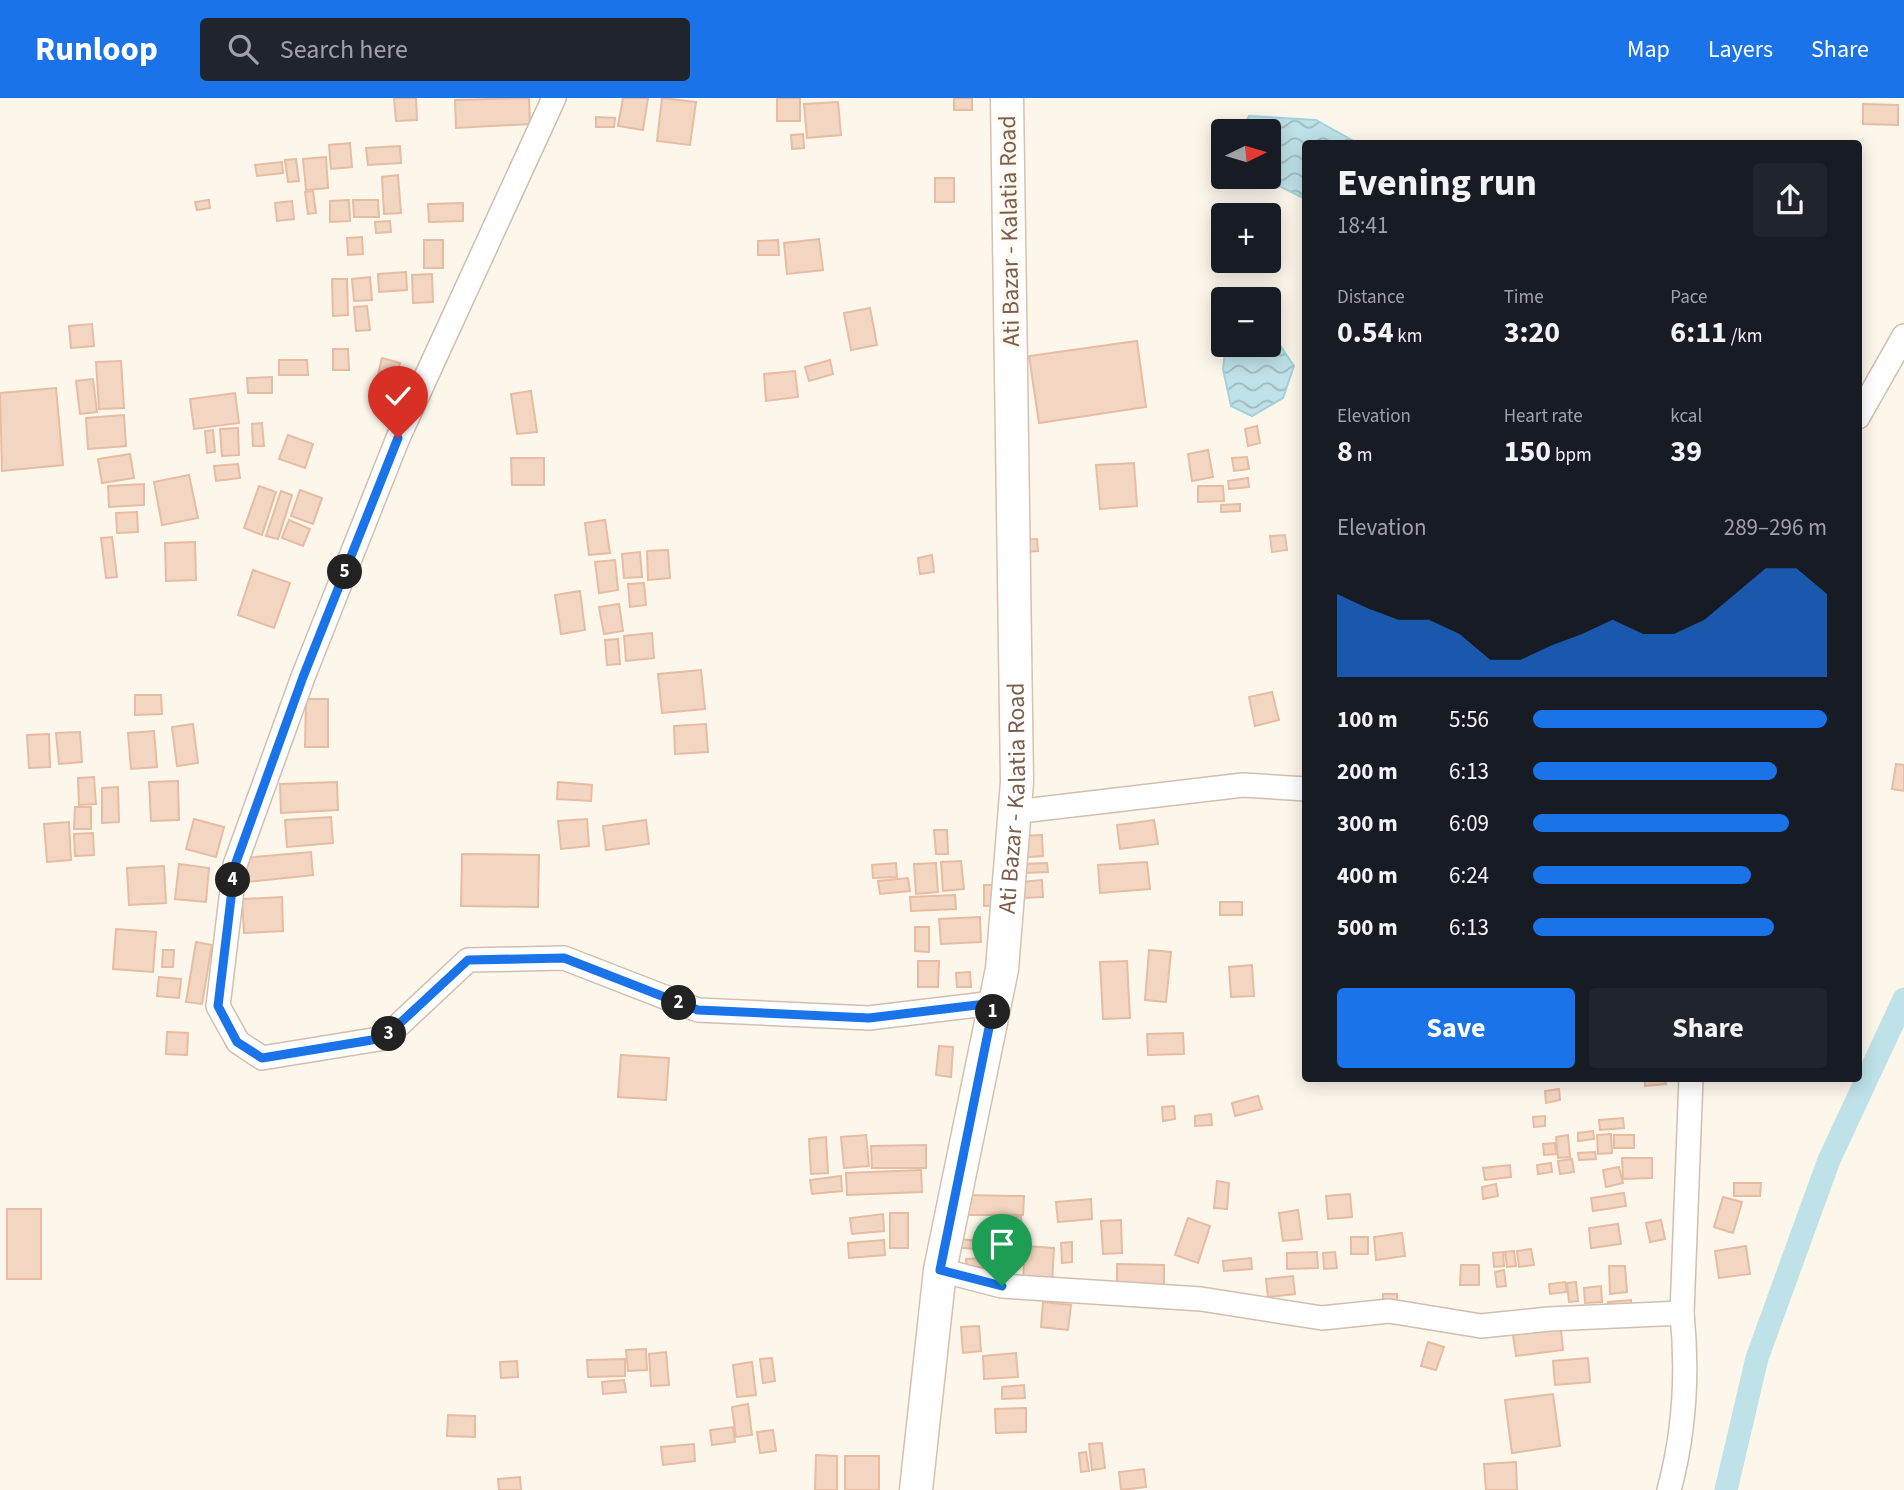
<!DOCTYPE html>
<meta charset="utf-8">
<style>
:root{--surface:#171b24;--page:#20242c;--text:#f1f3f6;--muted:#9ea1a6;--accent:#1a73e8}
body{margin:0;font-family:"Source Sans 3",sans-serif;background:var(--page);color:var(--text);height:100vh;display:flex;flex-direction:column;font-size:26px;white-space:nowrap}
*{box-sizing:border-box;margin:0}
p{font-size:23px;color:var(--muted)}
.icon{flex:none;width:38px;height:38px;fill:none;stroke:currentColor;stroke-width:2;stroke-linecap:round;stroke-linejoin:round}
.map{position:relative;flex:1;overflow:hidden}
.panel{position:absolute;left:1302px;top:42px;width:560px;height:942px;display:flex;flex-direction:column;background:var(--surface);border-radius:7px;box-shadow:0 4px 18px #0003}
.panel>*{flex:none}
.needle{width:46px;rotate:85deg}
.fabs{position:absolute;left:1211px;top:21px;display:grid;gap:14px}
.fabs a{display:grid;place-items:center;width:70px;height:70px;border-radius:7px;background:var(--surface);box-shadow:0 4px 18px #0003;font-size:35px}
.pin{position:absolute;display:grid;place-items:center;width:60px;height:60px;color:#fff;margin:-72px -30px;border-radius:50% 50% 50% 0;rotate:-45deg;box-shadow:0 0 7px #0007}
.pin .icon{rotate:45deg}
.km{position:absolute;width:35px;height:35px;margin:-18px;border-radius:50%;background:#222;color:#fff;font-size:19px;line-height:35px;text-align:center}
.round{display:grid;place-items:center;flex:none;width:74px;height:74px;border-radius:7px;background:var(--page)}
.headline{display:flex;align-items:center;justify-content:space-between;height:119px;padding:0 35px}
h1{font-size:38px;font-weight:700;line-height:52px}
.stats{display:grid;grid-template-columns:repeat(3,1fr);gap:10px;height:119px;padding:7px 35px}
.stats div{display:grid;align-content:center}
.stats b{font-size:30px;font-weight:700}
.stats small{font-size:19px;font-weight:400}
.stats p{font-size:19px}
.chart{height:196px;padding:14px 35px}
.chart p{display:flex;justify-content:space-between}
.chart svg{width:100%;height:126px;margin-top:7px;fill:var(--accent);opacity:.7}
.action{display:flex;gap:14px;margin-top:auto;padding:14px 35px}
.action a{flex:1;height:80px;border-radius:7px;background:var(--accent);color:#fff;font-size:28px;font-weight:700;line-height:80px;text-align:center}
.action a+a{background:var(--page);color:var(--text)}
ul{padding:0 35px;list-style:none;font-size:23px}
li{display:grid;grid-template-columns:112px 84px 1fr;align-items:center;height:52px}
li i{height:18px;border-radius:9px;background:var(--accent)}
header{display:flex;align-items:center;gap:42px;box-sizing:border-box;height:98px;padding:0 35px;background:var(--accent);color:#fff}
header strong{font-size:33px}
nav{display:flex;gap:38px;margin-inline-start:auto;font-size:24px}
.search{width:490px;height:63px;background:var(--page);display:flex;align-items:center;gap:18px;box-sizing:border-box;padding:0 24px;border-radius:7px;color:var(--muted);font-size:26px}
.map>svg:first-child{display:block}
.water{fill:url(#water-waves);stroke:#a4d2da;stroke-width:2}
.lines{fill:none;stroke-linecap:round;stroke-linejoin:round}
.canal{stroke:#bee2e8;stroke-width:23}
.building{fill:#f3d6c2;stroke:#e6bca2;stroke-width:2}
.street-casing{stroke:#d1beaf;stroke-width:26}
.secondary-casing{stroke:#d6c0af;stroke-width:35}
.street{stroke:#fff;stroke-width:23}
.secondary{stroke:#fff;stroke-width:32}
.route-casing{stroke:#fff;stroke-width:14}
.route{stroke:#1a73e8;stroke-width:9}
.labels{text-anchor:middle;stroke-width:7;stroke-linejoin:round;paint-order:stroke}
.street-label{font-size:24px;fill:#7a5d4c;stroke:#fffaf2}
</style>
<header>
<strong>Runloop</strong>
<div class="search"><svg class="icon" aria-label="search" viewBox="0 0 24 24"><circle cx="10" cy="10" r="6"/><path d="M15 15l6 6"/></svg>Search here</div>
<nav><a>Map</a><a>Layers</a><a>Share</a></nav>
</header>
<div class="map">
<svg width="1904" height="1392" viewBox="0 0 1904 1392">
<defs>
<pattern id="water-waves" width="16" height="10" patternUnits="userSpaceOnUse" patternTransform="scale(1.75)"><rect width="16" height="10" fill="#bee2e8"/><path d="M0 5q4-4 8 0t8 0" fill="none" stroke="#9fbabe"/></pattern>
</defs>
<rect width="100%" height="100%" fill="#fdf6eb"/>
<g class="water">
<path d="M1249,18L1316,22L1357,45L1306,46L1305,101L1261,79H1269V33H1241Z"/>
<path d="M1269,236L1273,237L1294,268L1283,300L1252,318L1231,308L1223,271L1226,247H1269Z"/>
</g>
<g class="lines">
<path class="canal" d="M1726,1392L1757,1260L1829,1062L1904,901"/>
</g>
<g class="building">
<path d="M394,0H416L417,22L396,23Z"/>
<path d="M529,0L530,26L456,30L455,2Z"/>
<path d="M623,0H648L643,32L618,28Z"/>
<path d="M662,0L696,4L690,47L657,43Z"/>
<rect x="777" y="0" width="23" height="23"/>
<rect x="954" y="0" width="18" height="12"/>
<path d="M838,4L841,37L807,40L804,6Z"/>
<path d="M1863,6L1898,7V27L1863,26Z"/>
<path d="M596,19L615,20L614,29H596Z"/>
<path d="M803,36L804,50L792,51L791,37Z"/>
<path d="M350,45L352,69L331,71L329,47Z"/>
<path d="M400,48L401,65L368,67L366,50Z"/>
<path d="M326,59L328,90L306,92L303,61Z"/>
<path d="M296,61L299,83L288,84L285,62Z"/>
<path d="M282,64L283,75L257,78L255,67Z"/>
<path d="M398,77L401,115L384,116L382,79Z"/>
<rect x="935" y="80" width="19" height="24"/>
<path d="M313,93L316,115L308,116L305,94Z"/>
<path d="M209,102L210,110L197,112L195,104Z"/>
<path d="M349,102L350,123L330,124V103Z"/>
<path d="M353,102H378L379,119H354Z"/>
<path d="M292,103L294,121L277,123L275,105Z"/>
<path d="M463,105V123L429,124L428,106Z"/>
<path d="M390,123L391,134L376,135L375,124Z"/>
<path d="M362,139L363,156L348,157L347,140Z"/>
<path d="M819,141L823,172L787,176L784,145Z"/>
<rect x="424" y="142" width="19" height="28"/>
<path d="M778,142L779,157H758V143Z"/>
<path d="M406,174L407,192L379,194L378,176Z"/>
<path d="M432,176L433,204L413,205L412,177Z"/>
<path d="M370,179L372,202L354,203L352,181Z"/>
<path d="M332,181H347L348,217L333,218Z"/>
<path d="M367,208L370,232L356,233L354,209Z"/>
<path d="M870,210L877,247L851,252L844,215Z"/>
<path d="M92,226L94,248L71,250L69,228Z"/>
<path d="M1137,243L1146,309L1039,325L1029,258Z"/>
<path d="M333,251H348L349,272H333Z"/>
<path d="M382,260L400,265L390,306L372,302Z"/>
<path d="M279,262H307L308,277H279Z"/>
<path d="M830,262L833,276L809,283L805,269Z"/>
<path d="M121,263L124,310L99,311L96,264Z"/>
<path d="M795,273L798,299L766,303L764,276Z"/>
<path d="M272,279V295H248L247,280Z"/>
<path d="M93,281L97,314L80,316L76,283Z"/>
<path d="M56,290L63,367L2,373L0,295Z"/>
<path d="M531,293L537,334L517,336L511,296Z"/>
<path d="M235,295L239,325L194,331L190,301Z"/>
<path d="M124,317L126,348L88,351L86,320Z"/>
<path d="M262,325L264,348H253L252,326Z"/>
<path d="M1257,328L1260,345L1248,348L1245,331Z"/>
<path d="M238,330L239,357L222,358L220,331Z"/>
<path d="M213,332L215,354L207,355L205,333Z"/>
<path d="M288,337L313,346L305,370L279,361Z"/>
<path d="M1208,352L1213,379L1192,383L1188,356Z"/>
<path d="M130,356L134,380L102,385L98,361Z"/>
<path d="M1247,359L1249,371L1234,373L1232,360Z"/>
<path d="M511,360H544V387H512Z"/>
<path d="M1134,365L1137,408L1100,411L1096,367Z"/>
<path d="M238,366L240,380L216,383L214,368Z"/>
<path d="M189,377L198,420L162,427L154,384Z"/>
<path d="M1248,380L1249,389L1229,391L1228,383Z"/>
<path d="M144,386V407L109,409L108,388Z"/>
<path d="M259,388L276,394L262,437L244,430Z"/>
<path d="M1198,388H1223L1224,403L1198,404Z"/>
<path d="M300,392L322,400L313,426L291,418Z"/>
<path d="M281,393L292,397L278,441L266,438Z"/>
<path d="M1240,406V413L1221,414V407Z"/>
<path d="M137,414L138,434L117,435L116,415Z"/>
<path d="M289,422L310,431L303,448L282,440Z"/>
<path d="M605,422L610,455L589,457L585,425Z"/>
<path d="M1285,437L1287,452L1272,454L1270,438Z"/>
<path d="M112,439L117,479L106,480L101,440Z"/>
<path d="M1037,441L1038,453L1023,454V442Z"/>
<path d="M195,444L196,482L166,483L165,445Z"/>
<path d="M668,452L670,480L648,482L647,453Z"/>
<path d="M640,454L642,479L624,480L622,456Z"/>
<path d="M932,457L934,474L920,476L918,460Z"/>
<path d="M615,462L618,492L599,495L595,464Z"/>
<path d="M253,472L290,485L274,530L238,517Z"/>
<path d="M644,485L646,507L630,509L628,486Z"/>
<path d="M580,493L585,532L561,536L555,497Z"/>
<path d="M619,506L623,533L604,536L599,509Z"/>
<path d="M652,535L654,560L626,563L624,538Z"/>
<path d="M618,541L620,566L607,567L605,542Z"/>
<path d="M701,572L705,611L662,615L658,576Z"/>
<path d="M1272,594L1279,622L1255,628L1249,599Z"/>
<path d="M135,597H161L162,616L135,617Z"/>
<path d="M306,601H328V649H305Z"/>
<path d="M193,626L198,665L177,668L172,629Z"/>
<path d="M706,626L708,654L675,656L674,628Z"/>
<path d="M154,633L157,669L131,671L128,635Z"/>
<path d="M80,634L82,664L59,666L56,635Z"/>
<path d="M49,636L50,669L29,670L27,637Z"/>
<path d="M1896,666L1904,667V693L1892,691Z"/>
<path d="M94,679L96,706L79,707L78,680Z"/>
<path d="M178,683L179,722L151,723L149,684Z"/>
<path d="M337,684L338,712L281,715L280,686Z"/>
<path d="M558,684L592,687L591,703L557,701Z"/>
<path d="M118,689L119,724L102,725V690Z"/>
<path d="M75,709H91V731H74Z"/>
<path d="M331,719L333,745L287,749L285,722Z"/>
<path d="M194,721L224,729L216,759L186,751Z"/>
<path d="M587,721L589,748L561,751L558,723Z"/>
<path d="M646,722L649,746L606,752L603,728Z"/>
<path d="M1154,722L1158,746L1120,751L1117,727Z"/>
<path d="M69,724L71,762L47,764L44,726Z"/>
<path d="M934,732H947L948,756H936Z"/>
<path d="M93,735L94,757L75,758L74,736Z"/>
<path d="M1042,737L1043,758L1016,760L1015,738Z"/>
<path d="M311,754L313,777L246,784L244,760Z"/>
<path d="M462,756L539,757L538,809L461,808Z"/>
<path d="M961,763L964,791L943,793L941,764Z"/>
<path d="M1147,764L1150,791L1100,795L1098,767Z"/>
<path d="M896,765L897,779L873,780L872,767Z"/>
<path d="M936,765L938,794L916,796L914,766Z"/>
<path d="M1047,765L1048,774L1024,775L1023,766Z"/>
<path d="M179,766L209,770L206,804L175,801Z"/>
<path d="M164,768L166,805L129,807L127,770Z"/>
<path d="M908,780L910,793L880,796L878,783Z"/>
<path d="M1042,782L1043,799L1023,800L1022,784Z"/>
<path d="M984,787H1004V807L984,808Z"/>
<path d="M955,797L956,811L911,813L910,799Z"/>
<path d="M282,799L283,833L244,835L242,801Z"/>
<rect x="1220" y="804" width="22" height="13"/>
<path d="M980,819L981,844L941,846L939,821Z"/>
<path d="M915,829H929V854L915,853Z"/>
<path d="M116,831L156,834L153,874L113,871Z"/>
<path d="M196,844L212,847L202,906L186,904Z"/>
<path d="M163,852H174L173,869H162Z"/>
<path d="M1149,852L1171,854L1166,904L1145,902Z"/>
<path d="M918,863H939L938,889H918Z"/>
<path d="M1127,863L1130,920L1103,921L1100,864Z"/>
<path d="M1252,867L1254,898L1231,899L1229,869Z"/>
<path d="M970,874L971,889H957L956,875Z"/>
<path d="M159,879L181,881L179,900L157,898Z"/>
<path d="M167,934L188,935L187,957L166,956Z"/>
<path d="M1183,935L1184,956L1148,957L1147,936Z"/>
<path d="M939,948L953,949L951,979L936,977Z"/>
<path d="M621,957L669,960L666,1002L618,999Z"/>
<path d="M1645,980H1665L1666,986L1645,988Z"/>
<path d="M1559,991L1560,1002L1546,1005L1545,993Z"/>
<path d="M1258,998L1262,1011L1235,1018L1232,1005Z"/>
<path d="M1174,1008L1175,1021L1163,1023L1162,1009Z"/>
<path d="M1211,1016L1212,1027L1195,1028V1018Z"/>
<path d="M1545,1018V1028L1534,1029L1533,1019Z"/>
<path d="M1623,1020L1624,1030L1600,1032L1599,1022Z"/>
<path d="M1593,1033L1594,1041L1578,1043V1035Z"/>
<path d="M1611,1036L1612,1055L1598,1056L1597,1037Z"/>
<path d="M866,1037L869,1068L844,1070L841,1039Z"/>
<path d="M1568,1037L1570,1059L1558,1060L1556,1039Z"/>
<rect x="1614" y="1037" width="20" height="13"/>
<path d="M826,1039L828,1075L811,1076L809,1041Z"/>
<path d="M1555,1045L1556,1056L1544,1057L1543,1046Z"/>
<path d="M926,1047V1070H872L871,1048Z"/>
<path d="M1595,1054L1596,1061L1579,1062L1578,1055Z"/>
<path d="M1622,1060H1652V1080L1623,1081Z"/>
<path d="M1572,1061L1574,1074L1560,1076L1558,1063Z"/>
<path d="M1551,1065L1552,1074L1538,1076L1537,1067Z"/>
<path d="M1510,1067L1511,1079L1485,1082L1483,1070Z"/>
<path d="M1619,1069L1623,1085L1606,1089L1603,1072Z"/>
<path d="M921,1072L922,1094L847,1097L846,1075Z"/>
<path d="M841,1078L842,1093L812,1096L810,1082Z"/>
<path d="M1217,1083L1229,1085L1227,1111L1214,1110Z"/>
<path d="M1734,1085H1761L1760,1098H1734Z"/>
<path d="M1496,1086L1498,1098L1483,1101L1482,1089Z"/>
<path d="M1624,1095L1626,1108L1593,1113L1591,1100Z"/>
<path d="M1350,1096L1352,1119L1328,1121L1326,1098Z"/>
<path d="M963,1097L1024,1098L1023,1117H963Z"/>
<path d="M1723,1099L1742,1104L1733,1135L1714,1129Z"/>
<path d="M1091,1101L1092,1121L1058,1124L1056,1104Z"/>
<rect x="7" y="1111" width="34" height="70"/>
<path d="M1298,1112L1302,1141L1283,1143L1279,1115Z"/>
<rect x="890" y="1115" width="18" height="35"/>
<path d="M883,1116L884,1133L852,1136L850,1120Z"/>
<path d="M1005,1119H1021L1023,1136L1007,1137Z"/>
<path d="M1188,1120L1210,1128L1198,1165L1175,1157Z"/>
<path d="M1121,1122L1122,1155L1103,1156L1101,1123Z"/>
<path d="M1661,1122L1665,1141L1650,1144L1646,1125Z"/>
<path d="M1618,1126L1621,1146L1591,1150L1589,1130Z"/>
<path d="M1402,1135L1405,1158L1376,1162L1374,1139Z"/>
<rect x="1351" y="1139" width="17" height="17"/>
<path d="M951,1140L977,1143L976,1151L950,1149Z"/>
<path d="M884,1142L885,1157L849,1160L848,1145Z"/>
<path d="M1072,1144V1164L1062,1165L1061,1145Z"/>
<path d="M1025,1148L1054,1150L1052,1185L1023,1183Z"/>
<path d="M1746,1148L1750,1176L1719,1180L1715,1153Z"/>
<path d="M1531,1151L1534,1167L1519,1169L1517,1153Z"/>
<path d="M1514,1153L1516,1168L1507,1169L1505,1154Z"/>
<path d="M1317,1154L1318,1170L1287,1171V1155Z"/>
<path d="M1335,1154L1337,1170L1324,1171L1323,1155Z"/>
<path d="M1503,1154L1504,1168L1494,1169L1493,1155Z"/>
<path d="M986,1160L987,1169L967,1170L966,1161Z"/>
<path d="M1251,1160L1252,1171L1224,1173L1223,1163Z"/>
<path d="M1117,1166L1164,1167V1189L1117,1187Z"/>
<path d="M1461,1167H1479V1187H1460Z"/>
<path d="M1609,1168H1625L1627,1194L1610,1196Z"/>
<path d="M1504,1172L1506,1188L1497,1189L1495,1174Z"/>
<path d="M1293,1178L1295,1196L1268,1199L1266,1181Z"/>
<path d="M1565,1184L1567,1194L1550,1196L1549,1186Z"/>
<path d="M1576,1184L1578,1203L1569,1204L1567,1185Z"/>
<path d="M1601,1188L1602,1204L1585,1205L1584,1190Z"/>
<rect x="1383" y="1196" width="14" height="9"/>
<path d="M1631,1202V1214L1609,1216L1608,1204Z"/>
<path d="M1043,1204L1071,1207L1068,1232L1041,1229Z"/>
<path d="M1560,1224L1563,1252L1516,1258L1512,1230Z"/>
<path d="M979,1228L981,1253L963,1255L961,1229Z"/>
<path d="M1428,1244L1444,1249L1436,1272L1421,1268Z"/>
<path d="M646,1251L647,1272L628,1273L626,1252Z"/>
<path d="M666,1254L669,1287L651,1288L649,1256Z"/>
<path d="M1016,1255L1018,1279L984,1281L983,1258Z"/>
<path d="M772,1260L775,1283L763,1285L760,1261Z"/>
<path d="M1588,1260L1590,1284L1555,1287L1553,1263Z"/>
<path d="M625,1261V1278L588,1279L587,1262Z"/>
<path d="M517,1263L518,1279L501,1280L500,1264Z"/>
<path d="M752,1264L756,1297L737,1299L733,1267Z"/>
<path d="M624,1282L626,1294L603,1296L602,1284Z"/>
<path d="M1024,1287L1025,1300L1002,1301V1289Z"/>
<path d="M1553,1296L1560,1348L1512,1355L1505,1302Z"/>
<path d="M748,1306L752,1337L736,1339L732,1309Z"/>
<path d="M1026,1310V1334L996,1335L995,1311Z"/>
<path d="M448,1317L475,1318V1339L447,1338Z"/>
<path d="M733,1329L735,1344L712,1347L710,1332Z"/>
<path d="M773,1332L776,1353L760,1355L757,1334Z"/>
<path d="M1102,1345L1105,1370L1092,1372L1089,1346Z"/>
<path d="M694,1346L695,1363L663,1367L661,1349Z"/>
<path d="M1086,1354L1089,1373L1081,1374L1079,1355Z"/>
<path d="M816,1357L837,1358V1392H815Z"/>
<rect x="845" y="1358" width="34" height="34"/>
<path d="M1516,1364L1517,1392H1486L1484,1366Z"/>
<path d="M1144,1371L1146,1389L1121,1392L1119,1374Z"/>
<path d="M520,1379L521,1392H499L498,1381Z"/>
</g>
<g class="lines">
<g class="street-casing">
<g id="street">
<path d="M554,0L398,340L303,579L235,767L218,908L238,944L262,960L385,940L468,862L564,860L698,912L869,920L994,905"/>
<path d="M1858,319L1904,238"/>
<path d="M1014,714L1243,687L1306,691"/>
<path d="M940,1172L1002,1188L1201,1201L1322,1220L1389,1213L1481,1228L1549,1221L1682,1215C1688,1275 1685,1333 1669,1392"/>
<path d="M1682,1215L1691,980"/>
</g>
</g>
<g class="secondary-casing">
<g id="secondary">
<path id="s1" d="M916,1392L940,1172L1002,871L1017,684L1007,0"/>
</g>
</g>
<use href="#street" class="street"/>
<use href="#secondary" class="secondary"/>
</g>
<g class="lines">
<g class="route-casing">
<path id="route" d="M398,340L303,579L235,767L218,908L237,944L262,960L384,940L468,862L564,860L698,912L869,920L994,905L940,1172L1002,1188"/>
</g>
<use href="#route" class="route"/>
</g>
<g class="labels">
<g class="street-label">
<text transform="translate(1009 133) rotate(-91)" y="8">Ati Bazar - Kalatia Road</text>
<text dy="8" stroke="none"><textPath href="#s1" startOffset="700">Ati Bazar - Kalatia Road</textPath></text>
</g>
</g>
</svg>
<div class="fabs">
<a><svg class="needle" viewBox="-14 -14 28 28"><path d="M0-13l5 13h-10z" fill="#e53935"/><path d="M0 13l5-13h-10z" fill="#9ea1a6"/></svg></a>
<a>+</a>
<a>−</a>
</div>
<div class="pin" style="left:1002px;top:1188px;background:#1e9e55"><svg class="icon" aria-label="arrive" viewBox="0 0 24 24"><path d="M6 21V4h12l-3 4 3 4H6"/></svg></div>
<div class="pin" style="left:398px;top:340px;background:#d93025"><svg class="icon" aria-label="check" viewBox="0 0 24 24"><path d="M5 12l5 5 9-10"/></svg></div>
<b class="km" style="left:993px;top:914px">1</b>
<b class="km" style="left:679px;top:905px">2</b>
<b class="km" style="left:389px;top:936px">3</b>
<b class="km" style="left:233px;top:782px">4</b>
<b class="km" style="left:345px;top:474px">5</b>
<section class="panel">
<div class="headline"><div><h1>Evening run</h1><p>18:41</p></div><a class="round"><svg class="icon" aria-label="share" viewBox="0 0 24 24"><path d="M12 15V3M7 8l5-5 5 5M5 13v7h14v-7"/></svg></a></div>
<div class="stats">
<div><p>Distance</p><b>0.54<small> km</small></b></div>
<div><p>Time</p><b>3:20</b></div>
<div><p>Pace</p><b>6:11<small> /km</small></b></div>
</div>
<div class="stats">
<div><p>Elevation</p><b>8<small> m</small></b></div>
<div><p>Heart rate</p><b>150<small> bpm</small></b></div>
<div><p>kcal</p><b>39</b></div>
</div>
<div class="chart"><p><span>Elevation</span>289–296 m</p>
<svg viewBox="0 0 160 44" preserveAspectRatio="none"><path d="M0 44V15L10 20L20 24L30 24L40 29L50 38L60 38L70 33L80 29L90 24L100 29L110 29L120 24L130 15L140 6L150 6L160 15V44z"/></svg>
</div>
<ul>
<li><b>100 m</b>5:56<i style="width:100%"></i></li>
<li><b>200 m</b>6:13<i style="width:83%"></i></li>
<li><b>300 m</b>6:09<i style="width:87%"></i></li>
<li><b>400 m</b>6:24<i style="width:74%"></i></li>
<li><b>500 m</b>6:13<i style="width:82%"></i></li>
</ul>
<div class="action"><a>Save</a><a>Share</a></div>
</section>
</div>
